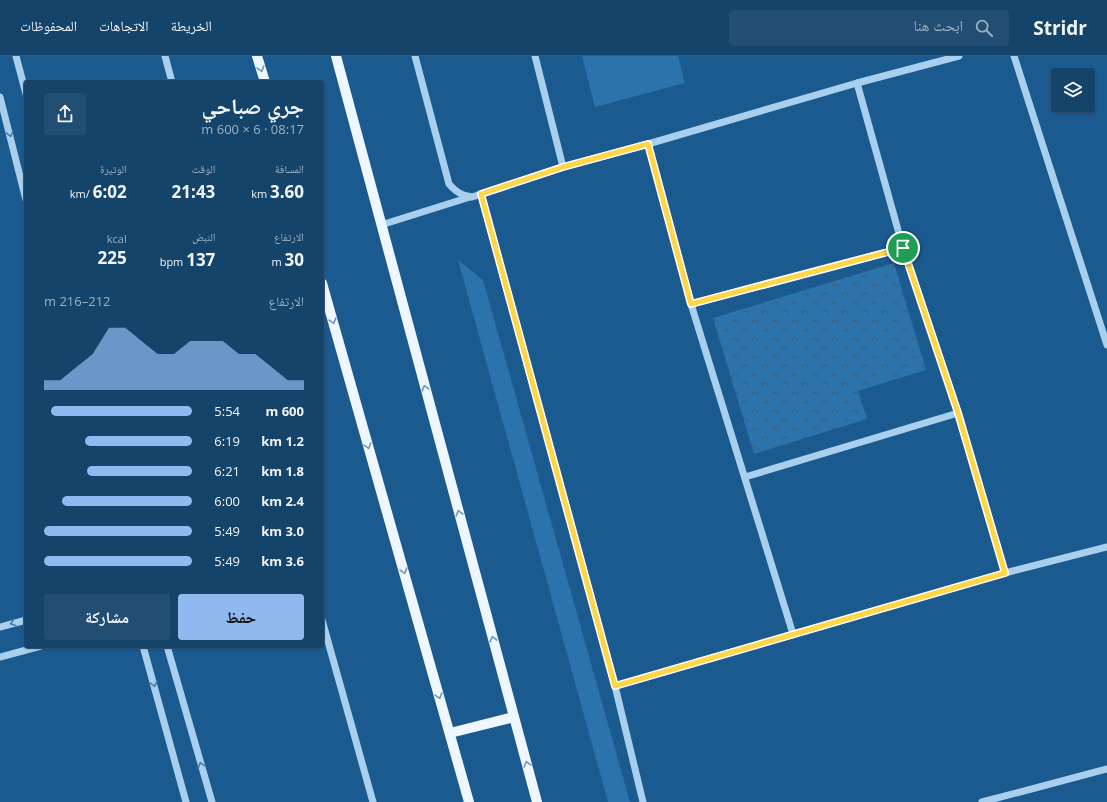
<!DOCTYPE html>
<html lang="ar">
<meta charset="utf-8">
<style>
:root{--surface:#14446a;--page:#214e72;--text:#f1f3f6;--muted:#9db0c1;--line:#335c7e;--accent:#90b9f0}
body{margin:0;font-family:"Open Sans","Noto Naskh Arabic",sans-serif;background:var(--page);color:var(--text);direction:rtl;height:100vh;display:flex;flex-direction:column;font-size:15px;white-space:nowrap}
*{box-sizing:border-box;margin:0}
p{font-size:13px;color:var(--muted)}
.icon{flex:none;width:22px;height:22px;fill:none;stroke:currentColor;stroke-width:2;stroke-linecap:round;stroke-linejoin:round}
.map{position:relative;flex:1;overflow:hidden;direction:ltr}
.sheet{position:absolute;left:24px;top:24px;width:300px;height:568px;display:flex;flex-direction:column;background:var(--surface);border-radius:4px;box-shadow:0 1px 3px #0004,0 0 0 1px var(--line);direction:rtl}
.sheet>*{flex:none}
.fabs{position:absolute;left:1051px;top:12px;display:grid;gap:8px}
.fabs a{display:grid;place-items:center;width:44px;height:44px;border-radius:4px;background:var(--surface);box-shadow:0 1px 3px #0004,0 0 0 1px var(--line);font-size:20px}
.pin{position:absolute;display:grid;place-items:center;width:34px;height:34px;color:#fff;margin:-17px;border:2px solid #fff;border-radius:50%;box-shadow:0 1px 4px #0007}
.round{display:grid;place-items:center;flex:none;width:42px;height:42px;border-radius:4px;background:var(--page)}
.headline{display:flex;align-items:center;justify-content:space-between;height:68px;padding:0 20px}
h1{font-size:22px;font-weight:700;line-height:30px}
.figures{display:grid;grid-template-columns:repeat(3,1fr);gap:6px;height:68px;padding:4px 20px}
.figures div{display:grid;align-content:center}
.figures b{font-size:17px;font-weight:700}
.figures small{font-size:11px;font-weight:400}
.figures p{font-size:11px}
.chart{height:112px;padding:8px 20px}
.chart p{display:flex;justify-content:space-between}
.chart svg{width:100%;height:72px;margin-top:4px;fill:var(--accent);opacity:.7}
.action{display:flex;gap:8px;margin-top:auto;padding:8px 20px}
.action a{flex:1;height:46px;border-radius:4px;background:var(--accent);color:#111;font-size:16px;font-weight:700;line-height:46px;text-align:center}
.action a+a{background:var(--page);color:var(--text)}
ul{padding:0 20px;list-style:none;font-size:13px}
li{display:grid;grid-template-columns:64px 48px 1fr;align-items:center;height:30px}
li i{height:10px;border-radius:5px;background:var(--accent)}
header{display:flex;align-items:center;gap:24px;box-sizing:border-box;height:56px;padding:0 20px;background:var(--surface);border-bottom:1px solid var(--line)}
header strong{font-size:19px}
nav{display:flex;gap:22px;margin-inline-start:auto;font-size:14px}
.search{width:280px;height:36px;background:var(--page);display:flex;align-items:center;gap:10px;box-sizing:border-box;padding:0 14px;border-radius:4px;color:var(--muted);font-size:15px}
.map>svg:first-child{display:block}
.grass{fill:#2b73aa}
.park{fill:url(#park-crowns)}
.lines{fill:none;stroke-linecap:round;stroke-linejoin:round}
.minor{stroke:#a8cfee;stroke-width:7}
.major{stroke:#eef7ff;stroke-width:10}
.oneway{stroke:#6f99bb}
.oneway2{stroke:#457dab}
.route-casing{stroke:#fff;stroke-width:8}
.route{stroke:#ffd54a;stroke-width:5}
</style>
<header>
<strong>Stridr</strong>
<div class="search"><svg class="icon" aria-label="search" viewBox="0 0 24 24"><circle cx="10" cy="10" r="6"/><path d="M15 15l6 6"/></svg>ابحث هنا</div>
<nav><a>الخريطة</a><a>الاتجاهات</a><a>المحفوظات</a></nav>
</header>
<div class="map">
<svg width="1107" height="746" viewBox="0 0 1107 746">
<defs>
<pattern id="park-crowns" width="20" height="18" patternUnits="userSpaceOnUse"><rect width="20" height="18" fill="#2b73aa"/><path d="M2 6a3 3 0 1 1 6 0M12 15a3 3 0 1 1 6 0" fill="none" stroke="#3d5e76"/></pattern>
</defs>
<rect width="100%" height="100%" fill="#1b5a8e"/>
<g class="grass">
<path d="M582,0H678L685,27L595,51Z"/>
<path d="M458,204L483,224L630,746H608Z"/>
</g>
<path class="park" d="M894,207L926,314L858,335L867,363L754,398L713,262Z"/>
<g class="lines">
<g class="minor">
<path d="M16,0L26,38"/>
<path d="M165,0L172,26"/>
<path d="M415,0L449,128C456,136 461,139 472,141L563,111L648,88L857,27L959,0"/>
<path d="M535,0L563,111"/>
<path d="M1014,0L1107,289"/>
<path d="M857,27L903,192L958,357L1005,517"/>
<path d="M0,41L26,144"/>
<path d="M648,88L691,248L793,578"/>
<path d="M481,138L615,630L643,746"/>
<path d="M381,169L470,141"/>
<path d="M691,248L903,192"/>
<path d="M745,421L958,357"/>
<path d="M322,564L373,746"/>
<path d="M0,571L26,564"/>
<path d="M143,590L186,746"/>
<path d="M167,590L212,746"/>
<path d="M0,601L41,590"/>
<path d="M615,630L1005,517L1107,491"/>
<path d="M982,746L1107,713"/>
</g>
<g class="major">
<path d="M257,0L265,26"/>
<path d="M336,0L537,746"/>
<path d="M322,227L469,746"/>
<path d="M450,677L514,661"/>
</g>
</g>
<defs><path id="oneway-chevron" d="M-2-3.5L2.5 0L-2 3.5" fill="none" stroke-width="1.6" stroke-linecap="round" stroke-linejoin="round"/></defs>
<g class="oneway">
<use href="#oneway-chevron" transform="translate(261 13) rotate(74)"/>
<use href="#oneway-chevron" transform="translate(333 265) rotate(74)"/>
<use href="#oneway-chevron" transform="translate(425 332) rotate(-105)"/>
<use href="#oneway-chevron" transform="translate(368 390) rotate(74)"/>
<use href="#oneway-chevron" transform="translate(459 457) rotate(-105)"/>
<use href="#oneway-chevron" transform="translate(404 515) rotate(74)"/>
<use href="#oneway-chevron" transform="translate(493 583) rotate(-105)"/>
<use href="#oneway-chevron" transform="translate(439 640) rotate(74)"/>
<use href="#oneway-chevron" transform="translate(527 708) rotate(-105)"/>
</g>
<g class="oneway2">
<use href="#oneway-chevron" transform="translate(10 78) rotate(76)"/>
<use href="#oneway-chevron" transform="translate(13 567) rotate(164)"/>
<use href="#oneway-chevron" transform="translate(154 628) rotate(75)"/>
<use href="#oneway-chevron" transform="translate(201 709) rotate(-106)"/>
</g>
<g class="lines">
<g class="route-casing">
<path id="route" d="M648,88L691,248L903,192L958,357L1005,517L615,630L481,138L563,111Z"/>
</g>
<use href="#route" class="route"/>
</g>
</svg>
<div class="fabs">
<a><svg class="icon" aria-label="layers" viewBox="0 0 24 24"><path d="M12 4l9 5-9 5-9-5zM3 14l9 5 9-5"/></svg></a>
</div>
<div class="pin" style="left:903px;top:192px;background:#1e9e55"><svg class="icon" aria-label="arrive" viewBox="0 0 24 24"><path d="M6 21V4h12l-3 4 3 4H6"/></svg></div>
<section class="sheet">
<div class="headline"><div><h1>جري صباحي</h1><p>08:17 · 6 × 600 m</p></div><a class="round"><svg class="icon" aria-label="share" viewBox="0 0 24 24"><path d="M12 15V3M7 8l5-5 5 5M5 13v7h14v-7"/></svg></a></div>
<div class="figures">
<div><p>المسافة</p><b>3.60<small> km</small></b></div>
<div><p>الوقت</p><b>21:43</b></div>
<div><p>الوتيرة</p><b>6:02<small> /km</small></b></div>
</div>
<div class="figures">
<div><p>الارتفاع</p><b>30<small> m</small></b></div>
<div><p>النبض</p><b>137<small> bpm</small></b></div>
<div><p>kcal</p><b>225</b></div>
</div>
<div class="chart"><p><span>الارتفاع</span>212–216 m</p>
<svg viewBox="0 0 160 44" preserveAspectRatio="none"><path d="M0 44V38L10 38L20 30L30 22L40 6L50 6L60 14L70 22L80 22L90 14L100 14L110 14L120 22L130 22L140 30L150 38L160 38V44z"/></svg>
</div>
<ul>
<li><b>600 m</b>5:54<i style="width:95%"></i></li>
<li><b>1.2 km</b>6:19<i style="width:72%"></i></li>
<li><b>1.8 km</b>6:21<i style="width:71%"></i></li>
<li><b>2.4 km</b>6:00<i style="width:88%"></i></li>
<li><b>3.0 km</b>5:49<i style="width:100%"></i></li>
<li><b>3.6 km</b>5:49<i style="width:100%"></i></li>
</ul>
<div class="action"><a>حفظ</a><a>مشاركة</a></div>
</section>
</div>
